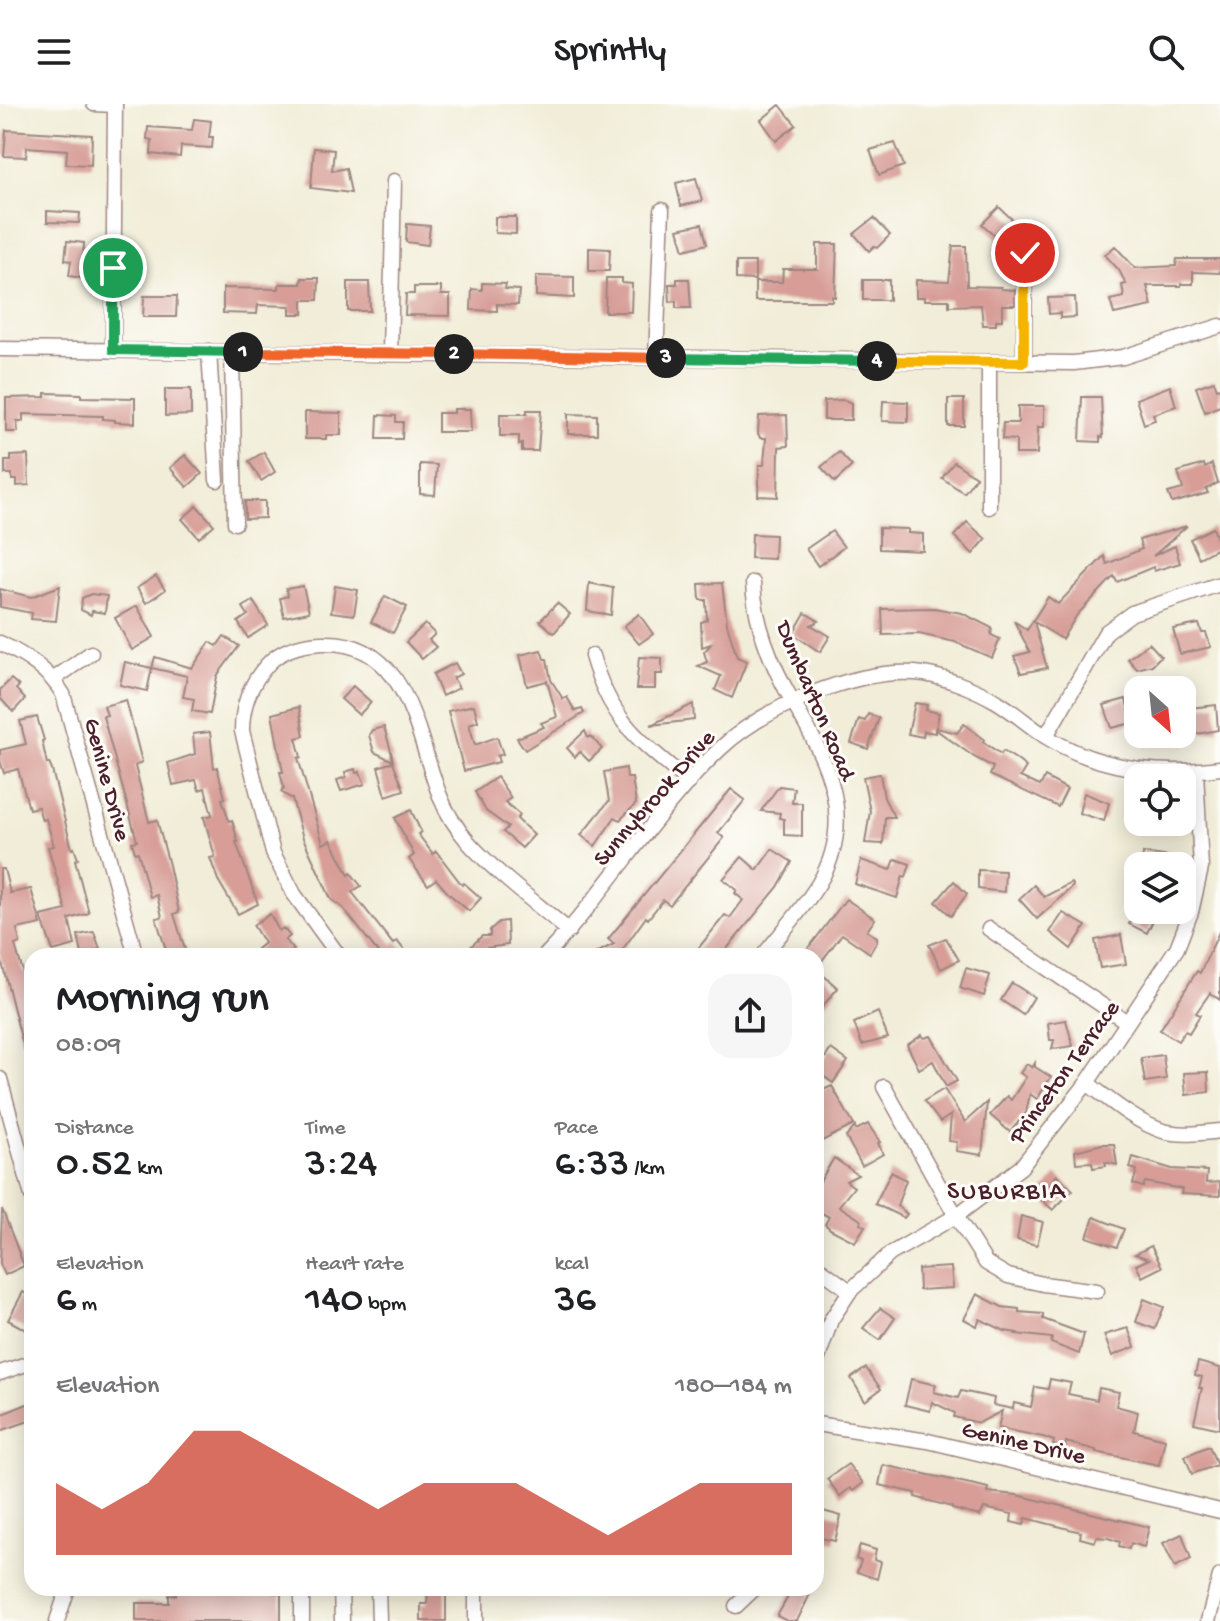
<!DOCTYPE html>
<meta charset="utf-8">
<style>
:root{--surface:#fff;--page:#f6f6f6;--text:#202124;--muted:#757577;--accent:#c8321e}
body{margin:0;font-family:"Gochi Hand",sans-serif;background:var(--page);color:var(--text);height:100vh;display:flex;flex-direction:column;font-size:30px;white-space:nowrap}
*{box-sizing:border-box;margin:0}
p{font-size:26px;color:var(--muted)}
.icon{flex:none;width:44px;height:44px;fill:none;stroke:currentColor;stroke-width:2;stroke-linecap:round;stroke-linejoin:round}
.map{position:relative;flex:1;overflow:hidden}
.sheet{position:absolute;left:24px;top:844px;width:800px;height:648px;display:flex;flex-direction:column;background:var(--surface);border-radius:24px;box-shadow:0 4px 20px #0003}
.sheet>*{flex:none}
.needle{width:52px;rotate:153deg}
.controls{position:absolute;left:1124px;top:572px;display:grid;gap:16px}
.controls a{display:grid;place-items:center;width:72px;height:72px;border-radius:16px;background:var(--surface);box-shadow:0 4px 20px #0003;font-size:40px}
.pin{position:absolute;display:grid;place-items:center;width:68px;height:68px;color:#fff;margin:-34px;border:4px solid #fff;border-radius:50%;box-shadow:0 2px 8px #0007}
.km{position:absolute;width:40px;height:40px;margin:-20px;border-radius:50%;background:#222;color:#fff;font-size:22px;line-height:40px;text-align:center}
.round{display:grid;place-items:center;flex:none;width:84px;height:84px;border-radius:24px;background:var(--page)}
.summary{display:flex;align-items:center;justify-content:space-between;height:136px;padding:0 32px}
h1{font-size:44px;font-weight:600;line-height:60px}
.figures{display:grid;grid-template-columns:repeat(3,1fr);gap:12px;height:136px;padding:8px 32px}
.figures div{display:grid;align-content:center}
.figures b{font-size:40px;font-weight:600}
.figures small{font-size:22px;font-weight:400}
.figures p{font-size:22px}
.chart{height:224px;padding:16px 32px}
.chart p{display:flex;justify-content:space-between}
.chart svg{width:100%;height:144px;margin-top:8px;fill:var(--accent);opacity:.7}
header{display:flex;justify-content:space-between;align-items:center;height:104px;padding:0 32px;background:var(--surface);font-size:36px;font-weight:600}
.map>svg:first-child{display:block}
.building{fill:#d79d96}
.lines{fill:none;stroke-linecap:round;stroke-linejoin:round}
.minor-casing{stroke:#9e8682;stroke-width:17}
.minor{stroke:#fff;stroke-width:14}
.split-1-casing{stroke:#fff;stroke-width:16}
.split-2-casing{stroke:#fff;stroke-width:16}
.split-3-casing{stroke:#fff;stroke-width:16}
.split-4-casing{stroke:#fff;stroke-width:16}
.split-5-casing{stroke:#fff;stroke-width:16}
.split-6-casing{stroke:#fff;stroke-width:16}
.split-1{stroke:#22a559;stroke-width:10}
.split-2{stroke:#f0652b;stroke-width:10}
.split-3{stroke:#f0652b;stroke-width:10}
.split-4{stroke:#22a559;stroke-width:10}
.split-5{stroke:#f5b400;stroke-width:10}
.split-6{stroke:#f5b400;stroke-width:10}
.labels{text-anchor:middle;stroke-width:6;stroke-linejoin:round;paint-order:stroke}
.street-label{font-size:24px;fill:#4a1f2b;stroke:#fdfcf7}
.neighbourhood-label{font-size:26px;letter-spacing:2px;fill:#4a1f2b;stroke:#fdfcf7}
</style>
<header><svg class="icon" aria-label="menu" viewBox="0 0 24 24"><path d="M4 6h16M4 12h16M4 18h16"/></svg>Sprintly<svg class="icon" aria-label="search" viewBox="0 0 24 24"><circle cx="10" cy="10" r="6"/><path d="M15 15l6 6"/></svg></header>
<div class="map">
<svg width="1220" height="1517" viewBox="0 0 1220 1517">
<rect width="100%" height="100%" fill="#fdfcf7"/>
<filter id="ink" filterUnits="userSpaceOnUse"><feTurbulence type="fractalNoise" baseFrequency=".0125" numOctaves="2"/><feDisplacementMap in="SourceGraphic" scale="16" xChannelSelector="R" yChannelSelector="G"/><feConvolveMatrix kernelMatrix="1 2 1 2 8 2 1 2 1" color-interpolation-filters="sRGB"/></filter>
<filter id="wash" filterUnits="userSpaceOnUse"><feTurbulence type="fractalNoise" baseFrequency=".006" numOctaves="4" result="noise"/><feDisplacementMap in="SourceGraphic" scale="32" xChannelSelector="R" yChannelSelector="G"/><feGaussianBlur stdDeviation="1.8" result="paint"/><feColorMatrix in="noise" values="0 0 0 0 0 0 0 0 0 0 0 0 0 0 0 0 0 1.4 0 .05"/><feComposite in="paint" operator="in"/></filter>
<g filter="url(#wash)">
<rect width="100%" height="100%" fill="#f1edd8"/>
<g id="blocks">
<g class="building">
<path d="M780,1L796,21L776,37L761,16Z"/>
<path d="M194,15L211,17L209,33H213L212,44L181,42L180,53L151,50L152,36L147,35L148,23L192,26Z"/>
<path d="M6,26L92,31L91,61L66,60L67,46L27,43L26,53L4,52Z"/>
<path d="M895,39L904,62L879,71L870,46Z"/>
<path d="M314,44L334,46L332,67L346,64L351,89L311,84Z"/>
<path d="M696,74L702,97L681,102L676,79Z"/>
<path d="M999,103L1016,119L1000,136L982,120Z"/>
<path d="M47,107L80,109L79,119L47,118Z"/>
<path d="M495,113H516V130L495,129Z"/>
<path d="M874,114L890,131L877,144L874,142L869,147L854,130Z"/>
<path d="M407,120L430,122L428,141L406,138Z"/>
<path d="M702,120L707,140L684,146L678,125Z"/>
<path d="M67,137L84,139L82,174L69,172L71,157L65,156Z"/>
<path d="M817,140H837L835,193L832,192V197H755V178H782L783,165H817Z"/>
<path d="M953,142H966L967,182L1001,183V185L1015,186V201H1002V216H996V221H983L981,201L949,202V196H924V193H916V176L949,177Z"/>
<path d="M1115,142L1135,164L1176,162L1177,155H1220V169L1193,168V180H1181V182H1147L1152,202L1114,210L1110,196L1124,193L1122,181L1126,180L1119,166L1105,151Z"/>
<path d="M589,144L610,145L609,167H589Z"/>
<path d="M736,158H755V176L736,175Z"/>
<path d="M536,172L574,173V194L536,192Z"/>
<path d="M302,174H319L318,196H303V210H290V202L258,201L257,210L223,209V184L279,185V180H301Z"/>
<path d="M606,174H622V179L632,180L631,208H605Z"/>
<path d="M677,175H689L691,204H676V197L670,198L669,180H677Z"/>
<rect x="863" y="176" width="26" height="20"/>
<path d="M348,178H369L370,207H348Z"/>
<path d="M482,179L506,180L505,185L519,186L518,201L497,200V207L471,206L472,185L482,186Z"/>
<path d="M414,183H441V191H450V212L405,211L406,190H414Z"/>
<path d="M144,192H177L176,213H143Z"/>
<path d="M1075,193L1076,213L1060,214V209L1049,210L1048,194Z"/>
<path d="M1214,277L1217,285L1220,284V302L1205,308L1196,283Z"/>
<path d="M1170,282L1176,302L1153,310L1155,316L1144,320L1136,295Z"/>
<path d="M165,285H191V311L165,312Z"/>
<path d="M45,289L81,290V293L135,294V319L115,318V316L103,315V312L23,310V317H17L18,328H6V294L45,293Z"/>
<path d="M1082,293H1101L1103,334L1100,333V338L1080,337Z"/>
<rect x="948" y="295" width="16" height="27"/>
<path d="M844,296L851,299V316H824V297Z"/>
<path d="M883,297L908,298V318L882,317Z"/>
<path d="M1018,302H1044V323H1038L1037,350H1016V336L1002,335L1003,319H1018Z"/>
<path d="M454,305H470L471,328H438V309H454Z"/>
<path d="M527,306H541L538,347H522V340L519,341V332H500V310H527Z"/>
<path d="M305,308L341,309V331H326V335H305Z"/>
<path d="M568,310L597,311V330H568Z"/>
<path d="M378,311L396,312V318H403L402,335H377Z"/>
<path d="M787,311L788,342L779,343L778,393L758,392L759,361H764L766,334H760L758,329L759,312Z"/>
<path d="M264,348L275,368L261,377L249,357Z"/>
<path d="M839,348L852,362L835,378L821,363Z"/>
<path d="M28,351L29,381L17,382V376H12V370H5V357H11V352Z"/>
<path d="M185,351L202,370L187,383L170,364Z"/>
<path d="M954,358L976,373L964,389L942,374Z"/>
<path d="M420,360L437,361L435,391L420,390Z"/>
<path d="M1204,360L1205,364L1212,360L1218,379L1206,385L1208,389L1172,399L1168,389L1183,385L1178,368Z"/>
<path d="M245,397H265V414L245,415Z"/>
<path d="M197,402L214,421L199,434L182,415Z"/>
<path d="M967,418L986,435L973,450L954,432Z"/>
<path d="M1187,422L1153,452L1175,442L1180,459L1154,467L1153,463L1117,478L1114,472L1077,511L1062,535L1034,518L1047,564L1021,569L1014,552L1030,548L1014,517L1027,526L1048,493L1058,500L1104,452L1107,460L1142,445L1139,436Z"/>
<path d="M879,424L908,425V429L923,430V447L879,445Z"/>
<path d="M1213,424L1220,443L1199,454L1190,435Z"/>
<path d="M832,427L844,443L818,462L806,445Z"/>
<path d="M752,430L775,431L774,455L751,454Z"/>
<path d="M156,472L165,486L146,499L137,484Z"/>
<path d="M589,479L613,484L611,511L587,507Z"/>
<path d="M722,479L727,520L737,553L747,557L732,594L715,586L721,572L698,562L707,558L704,548L711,540L702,543L701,518L707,516L706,496H700L699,480Z"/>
<path d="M60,482L56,517L31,515L32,509L0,503V485L31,493Z"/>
<path d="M303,482L309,508L284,513L280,494L288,492L286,485Z"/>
<path d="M335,482L358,486L354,511L331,508Z"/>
<path d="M91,490L107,492L105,509L92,507L91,511L81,506L82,494Z"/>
<path d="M385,492L407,503L393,529L371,518Z"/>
<path d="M253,497L268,521L248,534L238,518L248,511L243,503Z"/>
<path d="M557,499L570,510L554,529L540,517Z"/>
<path d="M137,502L154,533L132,546L115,514Z"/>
<path d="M934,504L962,509L992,524L991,531L1000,535L992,554L955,538L919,530L883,531L882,505Z"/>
<path d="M805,509L819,517L811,521L830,532L820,548L793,530Z"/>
<path d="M639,510L653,530L639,540L624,522Z"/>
<path d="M425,520L435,530L429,536L436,543L422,555L406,538Z"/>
<path d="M1199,520L1202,529H1206L1211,543L1180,550L1173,525Z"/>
<path d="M224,532L239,542L217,572L210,610L192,607L194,595L183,593L187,572L152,564L155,553L192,564L210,538L217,542Z"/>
<path d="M1149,539L1161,552L1152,561L1137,565L1128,555Z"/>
<path d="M541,546L544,555H547L551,576L563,595L567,593L575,607L582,605L584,609L525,646L517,634L544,623L541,619L557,613L547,577L527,582L520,551Z"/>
<path d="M639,553L662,554V570H655V585H636Z"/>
<path d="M125,558L152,564L147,587L120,581Z"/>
<path d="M455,559L461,570L453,574L459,584L442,592L433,570Z"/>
<path d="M11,575L19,582L16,585L25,595L13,608L0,594V586Z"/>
<path d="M353,582L371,598L359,611L341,595Z"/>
<path d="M1126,595L1132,619L1112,624L1104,601Z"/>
<path d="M126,596L142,658L135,662L149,718L157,716L169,761L179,808L174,810L187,852H168L156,814L162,813L157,791L150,793L138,748L135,749L132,738L137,737L103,612L107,611L104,602Z"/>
<path d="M915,599L927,601L926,606L939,609L936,624L957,629L964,620L984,635L983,638L1001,650L1003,647L1016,655L1026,663L1020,673L1040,682L1045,673L1067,685L1058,703L990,671L993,663L974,653L935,625V629L924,627L923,633L908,630Z"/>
<path d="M693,600L694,616L651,621Z"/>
<path d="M474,601L478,617L469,620L475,641L497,633L503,650L497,652L499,658L464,667L448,607Z"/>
<path d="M1216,601L1218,626L1192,631L1190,604Z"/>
<path d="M299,603L304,632L296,634L301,653L298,654L323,740L331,736L349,771L351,769L361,782L352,788L393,840L397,837L409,852H378L380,851L343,804L331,795L303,734L292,695L281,688L284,684L280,668H283L272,610Z"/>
<path d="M868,610L879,614L868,645L851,639L859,615L865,617Z"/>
<path d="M37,613L44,636L42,637L47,660L49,659L52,666L72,745L74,744L78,755L75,756L89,809L69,815L75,841L53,847L41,812L66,806L48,743L54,742L46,715L42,716L38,703L29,705L18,665L4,669L0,657V646L26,640L20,617Z"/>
<path d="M384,623L391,647L393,657L374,648L369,631L372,626Z"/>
<path d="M585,627L588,634L591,632L602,645L589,657L580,648L575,653L567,644Z"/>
<path d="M210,628L214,664L217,663L225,694L222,695L229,717L232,716L238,738H236L258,800L238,810L218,776L210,754L215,753L204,713L212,711L205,684L199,686L196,676L173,681L168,659L195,650L193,630Z"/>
<path d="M393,658L404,686L386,692L378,663Z"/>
<path d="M626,664L627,674H632L636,700L620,716L615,713L595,742L581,731L609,697L604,668Z"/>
<path d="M355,665L356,669L360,668L365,680L341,687L337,676L346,673L345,668Z"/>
<path d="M880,670L884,694L894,713H885L883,740L865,739L870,707L863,673Z"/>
<path d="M497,673L511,694L505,698L520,711L517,715L534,731L522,744L503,728L508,723L486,707L475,688Z"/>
<path d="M779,682L794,684L792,699H802V732L784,731V715L779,714L780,709L761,707Z"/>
<path d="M731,685L745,696L718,729L724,734L670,801L663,796L648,815L646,813L618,852H590L614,840L608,835Z"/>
<path d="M1084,689L1109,699L1104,717L1079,709Z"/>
<path d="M411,706L421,728L418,730L433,750L436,747L462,781L464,779L481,794L469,807L448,789L436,775L428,781L409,755L414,751L395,714Z"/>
<path d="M772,745L792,758L778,783L721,852H692L725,811L730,814L743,796L735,789L737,786L723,775L742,753L757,766Z"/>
<path d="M1143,749L1185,755L1184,762H1142Z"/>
<path d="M895,755L910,760L906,773L903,772L897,794L855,780L861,756L891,766Z"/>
<path d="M0,765H4L10,789L31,785L41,820L17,825L20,839L15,841L23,868L29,866L32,877V958L29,959L21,934L0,851Z"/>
<path d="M978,766L1005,767L1004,788L978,785Z"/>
<path d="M954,777L967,790L951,812L936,798Z"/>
<path d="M1071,779L1073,782L1037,815L1019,795L1034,781L1044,793Z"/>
<path d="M846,795L875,815L867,827L877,833V837L870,849L842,830L821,858L807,846Z"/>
<path d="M1135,806H1158L1147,829L1129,820Z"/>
<path d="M1063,809L1086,822L1071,845L1050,828Z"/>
<path d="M270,810L279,827L283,824L290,832L285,836L294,846L286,852H262L257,845L264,839L253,821Z"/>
<path d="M507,817L508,841L486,844L494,852H461L482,832H490V826L499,818Z"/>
<path d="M1220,826V896L1210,889L1196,909L1200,911L1189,929L1185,927L1178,937L1160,926L1197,867L1200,869Z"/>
<path d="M94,828L100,845L82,850L78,831Z"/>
<path d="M1121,831L1126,860L1100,864L1095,836Z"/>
<path d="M946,834L959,856L941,865L929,841Z"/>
<path d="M966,864L990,871L984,892L960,884Z"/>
<path d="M816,865L838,884L816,910Z"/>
<path d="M1012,879L1034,893L1023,911L1001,896Z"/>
<path d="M878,908L888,934L862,941L854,919Z"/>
<path d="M1066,916L1073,942L1052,945L1054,936H1050L1048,919Z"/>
<path d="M922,931L924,934L931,932L957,977L946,983L933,957L919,965L907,941Z"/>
<path d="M831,945L848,957L833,979L816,967Z"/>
<path d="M1163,951L1166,975L1145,978L1141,954Z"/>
<path d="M1035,959V963L1051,973L1037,995L1030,990L1026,1009L1010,1028L990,1011L1007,992L1011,996L1026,973L1020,969L1027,960L1032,964Z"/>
<path d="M1208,968L1209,988L1186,991L1184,969Z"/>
<path d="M832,982L854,1021L822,1037L816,1025V989Z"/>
<path d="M944,985L965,1018L987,998L982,1051L956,1047L957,1038L949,1037L951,1011L940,1018L924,997Z"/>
<path d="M868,1020L880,1038L878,1039L883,1050L862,1062L846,1033L855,1023L856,1026Z"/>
<path d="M1102,1040H1114L1117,1061L1105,1058L1106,1062L1093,1064L1092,1058L1076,1059L1075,1047Z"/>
<path d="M1133,1053L1172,1065L1207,1067L1206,1079L1220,1078V1092L1181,1090L1182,1085L1145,1078L1143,1083L1133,1080L1137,1066L1130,1064Z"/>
<path d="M834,1054L858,1071L846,1077L854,1083L839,1102L862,1117L860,1120L865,1122L855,1138L830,1125L825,1120L829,1113L816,1106V1084Z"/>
<path d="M891,1068L906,1076L897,1102L907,1110L904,1114L875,1100Z"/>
<path d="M1057,1071L1073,1086L1053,1106L1041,1095L1043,1092L1041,1090Z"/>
<path d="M2,1105L24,1162L5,1171L0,1160Z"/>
<path d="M1021,1112L1043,1118L1037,1141L1017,1136Z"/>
<path d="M1094,1113L1124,1125L1117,1143L1087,1133Z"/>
<path d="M1151,1142L1162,1163L1142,1173L1136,1161L1149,1155L1135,1150Z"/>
<path d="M951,1163L953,1184L919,1186L918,1165Z"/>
<path d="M23,1188L32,1193V1229L8,1216Z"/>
<path d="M977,1190L1002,1203L1019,1205V1208L1043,1210V1215L1084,1230L1079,1250L1051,1239L1052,1234L1016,1230L1017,1229L1005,1227L980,1215L977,1222L964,1215Z"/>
<path d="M1144,1195L1164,1203L1155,1225L1136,1218Z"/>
<path d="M880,1204L895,1214L880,1236L863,1224Z"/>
<path d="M1128,1224L1135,1243L1112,1252L1104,1231Z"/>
<path d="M1198,1258L1220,1264V1325L1194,1319L1202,1284H1199L1202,1273L1195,1271Z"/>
<path d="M866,1264L881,1285L865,1297L851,1274Z"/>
<path d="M911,1275L936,1281L934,1288L958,1294L961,1287L994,1294L993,1301L1013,1305L1014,1299L1031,1303L1035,1283L1048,1285L1050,1275L1071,1279L1068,1290L1097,1296L1099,1284L1119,1288L1116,1302L1138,1308L1134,1327L1165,1335L1159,1361L1096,1348V1346L1066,1338L1065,1344L1053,1341L1054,1337L1043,1333L998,1324L1002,1307L979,1319L954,1313L955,1309L932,1298L930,1307L905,1301Z"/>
<path d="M32,1298V1316L0,1327V1311Z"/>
<path d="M1209,1342L1217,1361L1192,1370L1185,1352Z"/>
<path d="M848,1360L863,1379L853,1387L850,1384L840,1392L827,1375Z"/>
<path d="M883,1361L980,1382L988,1384L987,1388L1017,1391L1149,1423L1144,1443L1131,1439L1129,1445L1119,1442L1120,1438L1108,1434L1097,1433L1095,1438L1080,1434L1081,1428L1026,1414L1024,1421L1011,1418L1012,1410L984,1404L980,1412L952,1405V1403L915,1393L916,1389L879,1381Z"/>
<path d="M823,1407L841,1412L835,1437L816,1433Z"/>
<path d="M1182,1430L1191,1455L1175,1463L1163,1439Z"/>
<path d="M860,1441L876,1446L874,1456L881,1458L877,1475L857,1468L861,1457L856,1455Z"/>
<path d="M176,1484H274V1489H281V1517H136V1499H169V1491H176Z"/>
<path d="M428,1484H446V1517H421V1500H427Z"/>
<path d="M793,1484H813L797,1517H787L777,1512Z"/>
</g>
</g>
</g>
<g filter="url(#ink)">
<use href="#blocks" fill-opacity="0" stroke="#9e8682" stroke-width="2"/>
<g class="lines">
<g class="minor-casing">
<g id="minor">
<path d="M94,0L115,1"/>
<path d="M1018,134L1025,149L1024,258"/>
<path d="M0,245L1074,259L1123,253L1220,222"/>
<path d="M113,246L115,0"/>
<path d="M209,247L217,376"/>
<path d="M232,248L235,419"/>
<path d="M390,249L394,77"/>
<path d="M656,253L662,106"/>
<path d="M989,258V403"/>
<path d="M753,479C755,521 773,564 794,600C827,657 857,715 819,779C803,805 782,828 763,852"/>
<path d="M0,539C26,552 48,565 63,590L136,852"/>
<path d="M592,552C611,618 639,636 689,678"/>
<path d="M54,575L91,549"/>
<path d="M1046,632L1106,528L1132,509L1220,480"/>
<path d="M989,825L1127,918"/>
<path d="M339,852L294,790L273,749L242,627C242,601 250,580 267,561C280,546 302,540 322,539C409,535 416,632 440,692C446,708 458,726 469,739C498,771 536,799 569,827"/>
<path d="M545,852C608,787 655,706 721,644C765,603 855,565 915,569C941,571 973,584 996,597C1013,607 1028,621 1045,632C1097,665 1159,672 1220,664"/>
<path d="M0,975L32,1092"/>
<path d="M1087,979C1110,996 1135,1018 1163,1027C1181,1032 1202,1029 1220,1027"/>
<path d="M884,983L956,1112L986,1159L1008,1172L1043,1180L1097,1187"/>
<path d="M816,1162L850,1187"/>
<path d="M816,1260L831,1216L850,1187L890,1150L956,1112L1021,1063L1087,979L1177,844L1191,808L1201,764L1196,667"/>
<path d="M0,1269L32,1258"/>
<path d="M816,1320L928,1337L1220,1407"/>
<path d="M341,1484L342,1517"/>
<path d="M378,1484L379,1517"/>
<path d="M476,1484V1517"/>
<path d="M736,1502L755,1484"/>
<path d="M57,1517L68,1484"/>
<path d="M302,1517V1484"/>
<path d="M1208,1517L1220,1472"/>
</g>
</g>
<use href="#minor" class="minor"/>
</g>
</g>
<g class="lines" filter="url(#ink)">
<g class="split-1-casing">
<path id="split-1" d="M113,164V246L243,248"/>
</g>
<g class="split-2-casing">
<path id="split-2" d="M243,248L454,250"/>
</g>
<g class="split-3-casing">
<path id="split-3" d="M454,250L666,254"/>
</g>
<g class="split-4-casing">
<path id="split-4" d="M666,254L877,257"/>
</g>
<g class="split-5-casing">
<path id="split-5" d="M877,257L1024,258V194"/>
</g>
<g class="split-6-casing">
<path id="split-6" d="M1024,194L1025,149"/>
</g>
<use href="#split-1" class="split-1"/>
<use href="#split-2" class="split-2"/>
<use href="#split-3" class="split-3"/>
<use href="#split-4" class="split-4"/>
<use href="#split-5" class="split-5"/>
<use href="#split-6" class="split-6"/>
</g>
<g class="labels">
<g class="street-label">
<text transform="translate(817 596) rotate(67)" y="8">Dumbarton Road</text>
<text transform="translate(109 675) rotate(75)" y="8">Genine Drive</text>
<text transform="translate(653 693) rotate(-49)" y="8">Sunnybrook Drive</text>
<text transform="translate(1063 967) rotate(-54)" y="8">Princeton Terrace</text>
<text transform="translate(1024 1337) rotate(13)" y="8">Genine Drive</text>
</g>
<g class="neighbourhood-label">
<text x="1007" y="1094">SUBURBIA</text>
</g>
</g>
</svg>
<div class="controls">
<a><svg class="needle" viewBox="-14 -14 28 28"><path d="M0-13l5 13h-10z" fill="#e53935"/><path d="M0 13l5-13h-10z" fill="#757577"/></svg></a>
<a><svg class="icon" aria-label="locate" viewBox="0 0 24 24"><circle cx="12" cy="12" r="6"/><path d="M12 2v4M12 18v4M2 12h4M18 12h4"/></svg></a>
<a><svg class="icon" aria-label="layers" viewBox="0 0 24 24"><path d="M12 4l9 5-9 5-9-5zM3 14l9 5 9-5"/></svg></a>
</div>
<div class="pin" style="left:113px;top:164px;background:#1e9e55"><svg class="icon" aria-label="arrive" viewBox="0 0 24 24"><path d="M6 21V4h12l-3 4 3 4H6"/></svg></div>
<div class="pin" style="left:1025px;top:149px;background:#d93025"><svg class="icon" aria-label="check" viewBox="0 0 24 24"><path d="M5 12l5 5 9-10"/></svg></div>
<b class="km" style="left:243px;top:248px">1</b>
<b class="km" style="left:454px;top:250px">2</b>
<b class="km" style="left:666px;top:254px">3</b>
<b class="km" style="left:877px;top:257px">4</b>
<section class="sheet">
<div class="summary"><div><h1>Morning run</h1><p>08:09</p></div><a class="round"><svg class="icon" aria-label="share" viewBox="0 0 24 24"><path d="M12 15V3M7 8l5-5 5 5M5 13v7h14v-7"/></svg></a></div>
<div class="figures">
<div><p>Distance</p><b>0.52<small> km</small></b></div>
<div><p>Time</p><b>3:24</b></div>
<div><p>Pace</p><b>6:33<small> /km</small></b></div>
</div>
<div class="figures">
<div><p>Elevation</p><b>6<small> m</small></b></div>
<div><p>Heart rate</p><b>140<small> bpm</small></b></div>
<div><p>kcal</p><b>36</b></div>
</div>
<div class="chart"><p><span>Elevation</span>180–184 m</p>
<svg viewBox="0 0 160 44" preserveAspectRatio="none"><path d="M0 44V22L10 30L20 22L30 6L40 6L50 14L60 22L70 30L80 22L90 22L100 22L110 30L120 38L130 30L140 22L150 22L160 22V44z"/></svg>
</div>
</section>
</div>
